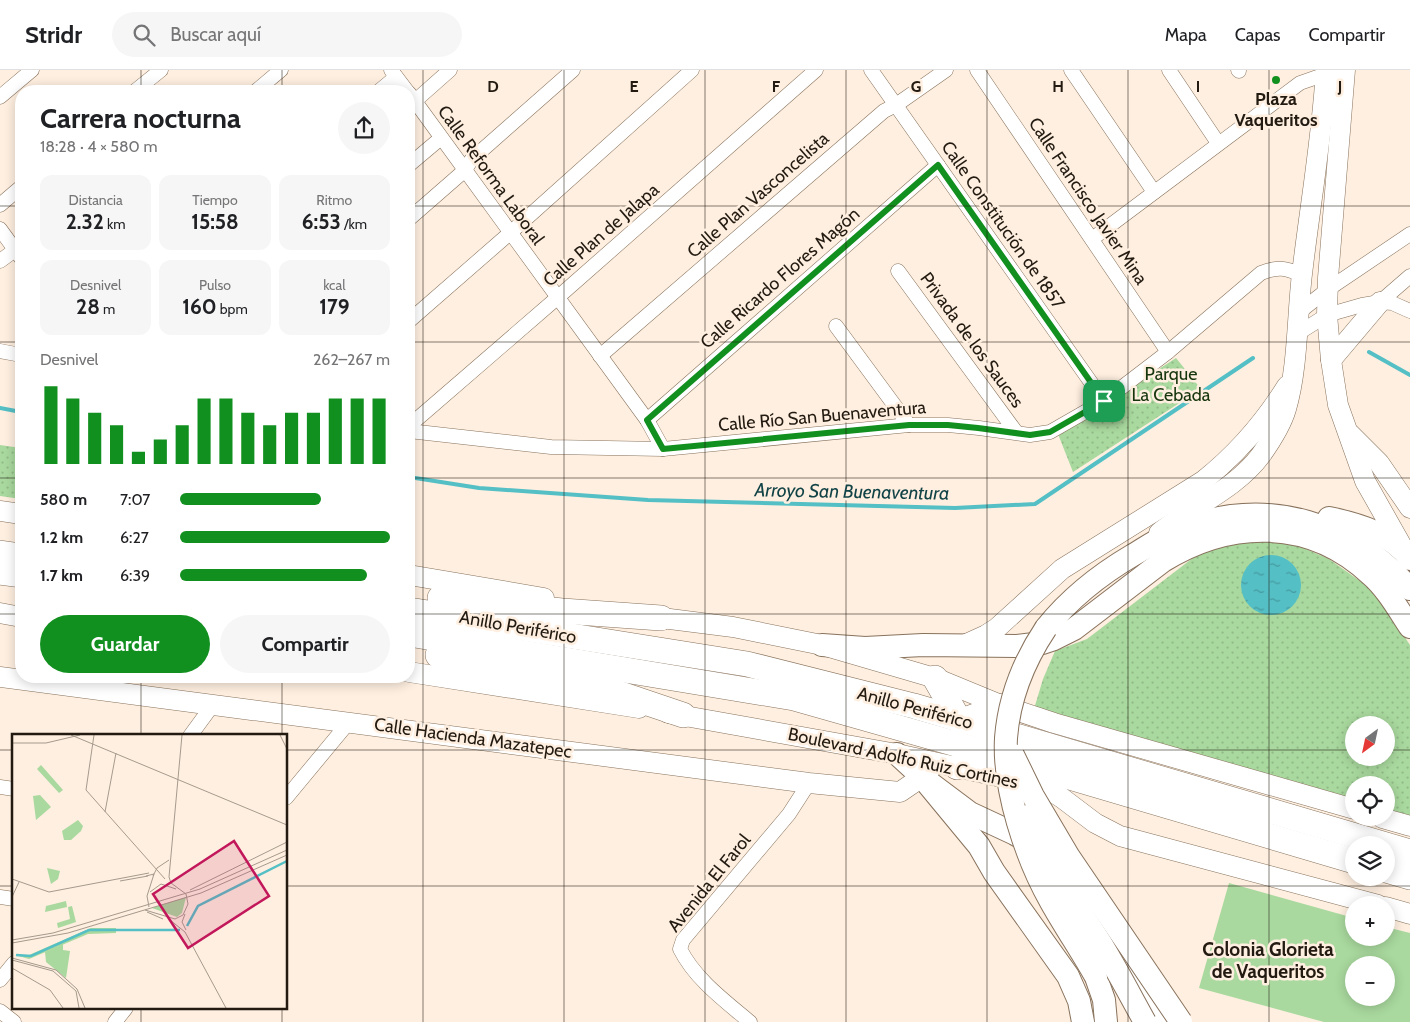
<!DOCTYPE html>
<html lang="es">
<meta charset="utf-8">
<style>
:root{--surface:#fff;--page:#f6f6f6;--text:#202124;--muted:#757577;--line:#e0e0e0;--accent:#12901f}
body{margin:0;font-family:Cabin,sans-serif;background:var(--page);color:var(--text);height:100vh;display:flex;flex-direction:column;font-size:19px;white-space:nowrap}
*{box-sizing:border-box;margin:0}
p{font-size:16px;color:var(--muted)}
.icon{flex:none;width:28px;height:28px;fill:none;stroke:currentColor;stroke-width:2;stroke-linecap:round;stroke-linejoin:round}
.map{position:relative;flex:1;overflow:hidden}
.details{position:absolute;left:15px;top:15px;width:400px;height:598px;display:flex;flex-direction:column;background:var(--surface);border-radius:20px;box-shadow:0 2px 12px #0003}
.details>*{flex:none}
.needle{width:32px;rotate:213deg}
.buttons{position:absolute;left:1345px;top:646px;display:grid;gap:10px}
.buttons a{display:grid;place-items:center;width:50px;height:50px;border-radius:50%;background:var(--surface);box-shadow:0 2px 12px #0003;font-size:25px}
.pin{position:absolute;display:grid;place-items:center;width:42px;height:42px;color:#fff;margin:-21px;border-radius:10px;box-shadow:0 2px 8px #0006}
.round{display:grid;place-items:center;flex:none;width:52px;height:52px;border-radius:26px;background:var(--page)}
.head{display:flex;align-items:center;justify-content:space-between;height:85px;padding:0 25px}
h1{font-size:28px;font-weight:800;line-height:38px}
.figures{display:grid;grid-template-columns:repeat(3,1fr);gap:8px;height:85px;padding:5px 25px}
.figures div{display:grid;align-content:center;border-radius:12px;background:var(--page);text-align:center}
.figures b{font-size:21px;font-weight:800}
.figures small{font-size:14px;font-weight:400}
.figures p{font-size:14px}
.chart{height:140px;padding:10px 25px}
.chart p{display:flex;justify-content:space-between}
.chart svg{width:100%;height:90px;margin-top:5px;stroke:var(--accent);stroke-width:6}
.primary-button{display:flex;gap:10px;margin-top:auto;padding:10px 25px}
.primary-button a{flex:1;height:58px;border-radius:30px;background:var(--accent);color:#fff;font-size:20px;font-weight:800;line-height:58px;text-align:center}
.primary-button a+a{background:var(--page);color:var(--text)}
ul{padding:0 25px;list-style:none;font-size:16px}
li{display:grid;grid-template-columns:80px 60px 1fr;align-items:center;height:38px}
li i{height:12px;border-radius:6px;background:var(--accent)}
header{display:flex;align-items:center;gap:30px;box-sizing:border-box;height:70px;padding:0 25px;background:var(--surface);border-bottom:1px solid var(--line)}
header strong{font-size:24px}
nav{display:flex;gap:28px;margin-inline-start:auto;font-size:18px}
.search{width:350px;height:45px;background:var(--page);display:flex;align-items:center;gap:12px;box-sizing:border-box;padding:0 18px;border-radius:28px;color:var(--muted);font-size:19px}
.map>svg:first-child{display:block}
.grass{fill:#a9d99e;fill-rule:evenodd}
.park{fill:url(#park-dots);fill-rule:evenodd}
.water{fill:url(#water-ripples)}
.lines{fill:none;stroke-linecap:round;stroke-linejoin:round}
.stream{stroke:#54bfc5;stroke-width:4}
.street-casing{stroke:#88725c;stroke-width:15}
.secondary-casing{stroke:#88725c;stroke-width:21}
.primary-casing{stroke:#88725c;stroke-width:24}
.highway-casing{stroke:#88725c;stroke-width:26}
.street{stroke:#fff;stroke-width:14}
.secondary{stroke:#fff;stroke-width:20}
.primary{stroke:#fff;stroke-width:22}
.highway{stroke:#fff;stroke-width:25}
.primary-bridge-casing{stroke:#88725c;stroke-width:24;stroke-linecap:butt}
.primary-bridge{stroke:#fff;stroke-width:22}
.route-casing{stroke:#fff;stroke-width:10}
.route{stroke:#12901f;stroke-width:6}
.grid{fill:none;stroke:#231b11;stroke-width:1;stroke-opacity:0.55}
.poi-dot{fill:#12901f;stroke:#feefe0;stroke-width:2}
.labels{text-anchor:middle;stroke-width:5;stroke-linejoin:round;paint-order:stroke}
.poi-label{font-size:18px;font-weight:bold;fill:#231b11;stroke:#feefe0}
.street-label{font-size:18px;fill:#231b11;stroke:#feefe0}
.park-label{font-size:18px;fill:#16360d;stroke:#feefe0}
.water-label{font-size:19px;font-style:italic;fill:#124346;stroke:#feefe0}
.neighbourhood-label{font-size:19px;font-weight:bold;fill:#231b11;stroke:#feefe0}
.inset-river{fill:none;stroke:#54bfc5;stroke-width:2.5}
.inset-road{fill:none;stroke:#a69a8d;stroke-width:1}
.view{fill:#c2185b;fill-opacity:0.15;stroke:#c2185b;stroke-width:2.5}
.inset-edge{fill:none;stroke:#231b11;stroke-width:2.5}
.grid-label{font-size:16px;text-anchor:middle;font-weight:bold;fill:#231b11;stroke:#feefe0;stroke-width:5;stroke-linejoin:round;paint-order:stroke}
</style>
<header>
<strong>Stridr</strong>
<div class="search"><svg class="icon" aria-label="search" viewBox="0 0 24 24"><circle cx="10" cy="10" r="6"/><path d="M15 15l6 6"/></svg>Buscar aquí</div>
<nav><a>Mapa</a><a>Capas</a><a>Compartir</a></nav>
</header>
<div class="map">
<svg width="1410" height="952" viewBox="0 0 1410 952">
<defs>
<pattern id="park-dots" width="8" height="8" patternUnits="userSpaceOnUse" patternTransform="scale(1.25)"><rect width="8" height="8" fill="#a9d99e"/><path d="M2 2h.1M6 6h.1" fill="none" stroke="#91ba87" stroke-width="1.8" stroke-linecap="round"/></pattern>
<pattern id="water-ripples" width="26" height="14" patternUnits="userSpaceOnUse" patternTransform="scale(1.25)"><rect width="26" height="14" fill="#54bfc5"/><path d="M2 4q2-2 4 0t4 0M15 11q2-2 4 0t4 0" fill="none" stroke="#459a9f"/></pattern>
</defs>
<rect width="100%" height="100%" fill="#feefe0"/>
<path class="grass" d="M1229,813L1354,848V868H1386V857L1410,863V952H1324L1199,918ZM1354,895H1386V928H1354Z"/>
<g class="park">
<path d="M1176,288L1201,319L1073,402L1058,364Z"/>
<path d="M0,375L21,378V429L0,426Z"/>
<path d="M1248,471L1292,473L1329,489L1374,521L1410,575V747L1386,740V715H1354V731L1034,639L1043,609L1055,581L1087,569L1202,481ZM1354,655H1386V688H1354Z"/>
</g>
<circle class="water" cx="1271" cy="515" r="30"/>
<g class="lines">
<g class="stream">
<path d="M1369,282L1410,305"/>
<path d="M0,338L21,342"/>
<path d="M409,407L479,418L648,430L955,438L1035,434L1253,288"/>
</g>
<g class="street-casing">
<g id="street">
<path d="M391,0L407,21"/>
<path d="M871,0L1104,331"/>
<path d="M977,0L1168,282"/>
<path d="M1071,0L1154,122"/>
<path d="M1169,0L1218,73"/>
<path d="M1238,0L1239,1"/>
<path d="M135,21L161,0"/>
<path d="M256,21L281,0"/>
<path d="M379,21L396,7"/>
<path d="M409,23L647,350L663,379"/>
<path d="M0,27L32,0"/>
<path d="M415,31L450,0"/>
<path d="M409,95L441,68"/>
<path d="M0,135L21,117"/>
<path d="M409,149L464,101L472,89L573,0"/>
<path d="M0,159L21,188"/>
<path d="M1092,169L1300,13L1326,4L1323,0"/>
<path d="M0,191L15,180"/>
<path d="M898,201L1016,362"/>
<path d="M1380,232L1410,206"/>
<path d="M1298,243L1327,220L1410,164"/>
<path d="M409,251L510,163L692,0"/>
<path d="M836,256L909,355"/>
<path d="M1297,264L1327,245L1362,235L1380,232L1392,233L1410,241"/>
<path d="M0,281L21,285"/>
<path d="M600,286L884,41L896,35L946,0"/>
<path d="M647,350L938,95"/>
<path d="M409,356L557,228L816,0"/>
<path d="M409,361L551,377L663,379L909,355H948L979,358L1030,365L1050,362L1104,331L1168,282L1261,203C1278,196 1286,198 1302,205"/>
<path d="M190,666L212,636"/>
<path d="M0,717L14,719"/>
<path d="M286,728L349,652"/>
<path d="M0,827L14,829"/>
<path d="M0,910L14,893"/>
<path d="M0,941L14,952"/>
<path d="M115,952L126,938"/>
<path d="M750,952C725,931 695,909 680,879L683,870L789,744L809,713"/>
</g>
</g>
<g class="secondary-casing">
<g id="secondary">
<path d="M1345,0L1328,208L1327,245L1331,290L1338,335L1365,411L1404,480"/>
<path d="M1331,290L1380,232"/>
<path d="M1350,364L1379,393L1410,438"/>
<path d="M0,441L21,444"/>
<path d="M1159,463C1192,436 1235,420 1261,385C1271,371 1281,356 1286,339C1298,298 1297,246 1302,204C1310,136 1322,68 1326,0"/>
<path d="M409,505L544,528"/>
<path d="M0,543L21,547"/>
<path d="M646,546L733,557L822,575L935,608L1003,636L1054,653L1354,739"/>
<path d="M964,575L986,565L997,558L1062,499L1203,411C1237,384 1264,353 1287,316"/>
<path d="M409,602L639,638"/>
<path d="M0,607L809,713L900,722L922,707L932,697"/>
<path d="M668,643L897,684L1015,710L1051,721L1062,728L1095,753L1120,766L1378,835"/>
<path d="M1382,748L1410,756"/>
<path d="M1386,837L1410,844"/>
</g>
</g>
<g class="primary-casing">
<g id="primary">
<path d="M1329,448C1358,454 1392,464 1410,489"/>
<path d="M1046,558C1070,528 1099,505 1133,485C1150,475 1167,463 1186,457C1271,427 1352,453 1410,519"/>
<path d="M822,575L865,578L923,575L1017,576L1042,573L1054,569L1074,559L1163,491C1231,449 1311,448 1371,505C1387,519 1398,539 1410,557"/>
<path d="M897,684L922,707L979,776L994,802L1068,906L1079,931L1083,952"/>
<path d="M922,707L970,743L1015,764L1034,775"/>
<path d="M1112,874L1162,952"/>
<path d="M1096,907L1104,930L1106,952"/>
</g>
</g>
<g class="highway-casing">
<g id="highway">
<path d="M0,483L21,486"/>
<path d="M0,502L21,505"/>
<path d="M440,528L562,541L661,548"/>
<path d="M409,540L747,594L914,636L1410,782"/>
<path d="M409,564L794,628L995,685L1354,791"/>
<path d="M438,585L609,620L683,645"/>
<path d="M935,608L959,650"/>
<path d="M962,651L1003,636"/>
<path d="M957,697L995,685L996,687"/>
<path d="M1386,800L1410,807"/>
</g>
</g>
<use href="#street" class="street"/>
<use href="#secondary" class="secondary"/>
<use href="#primary" class="primary"/>
<use href="#highway" class="highway"/>
<g class="primary-bridge-casing">
<g id="primary-bridge">
<path d="M1046,558C1024,591 1009,629 1006,668C1003,719 1026,788 1051,832C1065,857 1082,882 1096,907"/>
<path d="M1013,685L1033,726L1069,787L1181,952"/>
<path d="M1032,744C1045,791 1074,831 1100,872C1116,898 1130,925 1145,952"/>
</g>
</g>
<use href="#primary-bridge" class="primary-bridge"/>
</g>
<g class="lines">
<g class="route-casing">
<path id="route" d="M938,95L1104,331L1050,362L1030,365L978,358L948,355H909L663,379L647,350Z"/>
</g>
<use href="#route" class="route"/>
</g>
<path class="grid" d="M141,0V21M282,0V21M423,0V952M564,0V952M705,0V952M846,0V952M987,0V952M1128,0V952M1269,0V952M0,136H21M409,136H1410M0,272H21M409,272H1410M0,408H21M409,408H1410M0,544H21M409,544H1410M141,606V666M282,606V666M0,680H14M286,680H1354M1386,680H1410M0,816H14M286,816H1410M141,938V952M282,938V952"/>
<circle class="poi-dot" cx="1276" cy="10" r="5"/>
<g class="labels">
<g class="poi-label">
<text x="1276" y="35">Plaza<tspan x="1276" dy="21">Vaqueritos</tspan></text>
</g>
<g class="street-label">
<text transform="translate(491 105) rotate(54)" y="6">Calle Reforma Laboral</text>
<text transform="translate(758 125) rotate(-41)" y="6">Calle Plan Vasconcelista</text>
<text transform="translate(1088 131) rotate(56)" y="6">Calle Francisco Javier Mina</text>
<text transform="translate(1003 155) rotate(55)" y="6">Calle Constitución de 1857</text>
<text transform="translate(601 165) rotate(-41)" y="6">Calle Plan de Jalapa</text>
<text transform="translate(780 208) rotate(-41)" y="6">Calle Ricardo Flores Magón</text>
<text transform="translate(972 270) rotate(54)" y="6">Privada de los Sauces</text>
<text transform="translate(822 346) rotate(-5)" y="6">Calle Río San Buenaventura</text>
<text transform="translate(518 557) rotate(10)" y="6">Anillo Periférico</text>
<text transform="translate(915 638) rotate(15)" y="6">Anillo Periférico</text>
<text transform="translate(473 668) rotate(8)" y="6">Calle Hacienda Mazatepec</text>
<text transform="translate(903 688) rotate(12)" y="6">Boulevard Adolfo Ruiz Cortines</text>
<text transform="translate(709 813) rotate(-51)" y="6">Avenida El Farol</text>
</g>
<g class="park-label">
<text x="1171" y="310">Parque<tspan x="1171" dy="21">La Cebada</tspan></text>
</g>
<g class="water-label">
<text transform="translate(852 421) rotate(1)" y="7">Arroyo San Buenaventura</text>
</g>
<g class="neighbourhood-label">
<text x="1268" y="886">Colonia Glorieta<tspan x="1268" dy="22">de Vaqueritos</tspan></text>
</g>
</g>
<g transform="translate(12 664)">
<rect width="275" height="275" fill="#feefe0"/>
<path d="M66,86L71,92L69,97L59,106H52L50,97ZM60,172L64,188L46,194L45,189L58,185L56,173Z" fill="#a9d99e"/>
<path d="M79,194H104V199L76,200L17,225L3,221H17Z" fill="#a9d99e"/>
<path d="M29,31L51,56L47,59L25,35ZM28,61L39,73L24,86L21,62ZM35,134L48,137L46,145L39,150ZM174,163L170,179L165,183L140,174ZM51,210V216L58,217L54,244L34,228L33,218Z" fill="#a9d99e"/>
<path d="M54,167L55,173L33,178L34,172Z" fill="#a9d99e"/>
<path class="inset-river" d="M175,192L186,172L275,127M4,221L19,222L77,196H168"/>
<path class="inset-road" d="M59,1L275,91M82,1L74,56L153,145M268,1L275,15M0,9H34L68,1M93,78L104,19M134,142L142,140L135,162L137,173M141,142L145,134L157,126M0,145L37,158L137,139M108,147L136,142M178,156L275,108M138,158L149,150L164,155M0,163L7,148M133,176L163,185L171,181L176,170L174,160L159,149L157,143L170,1M135,178L151,185M173,180L170,188L174,196M158,186L173,198L214,274M0,206L41,199L188,155L275,116M0,209L56,199L189,159L275,121M0,224L44,236L65,255L73,274M0,226L41,237L64,257L67,274M0,234L38,256L51,274"/>
<path class="view" d="M222,107L257,162L176,214L141,160Z"/>
<rect width="275" height="275" class="inset-edge"/>
</g>
<g class="grid-label">
<text x="493" y="22">D</text>
<text x="634" y="22">E</text>
<text x="776" y="22">F</text>
<text x="916" y="22">G</text>
<text x="1058" y="22">H</text>
<text x="1198" y="22">I</text>
<text x="1340" y="22">J</text>
</g>
</svg>
<div class="buttons">
<a><svg class="needle" viewBox="-14 -14 28 28"><path d="M0-13l5 13h-10z" fill="#e53935"/><path d="M0 13l5-13h-10z" fill="#757577"/></svg></a>
<a><svg class="icon" aria-label="locate" viewBox="0 0 24 24"><circle cx="12" cy="12" r="6"/><path d="M12 2v4M12 18v4M2 12h4M18 12h4"/></svg></a>
<a><svg class="icon" aria-label="layers" viewBox="0 0 24 24"><path d="M12 4l9 5-9 5-9-5zM3 14l9 5 9-5"/></svg></a>
<a>+</a>
<a>−</a>
</div>
<div class="pin" style="left:1104px;top:331px;background:#1e9e55"><svg class="icon" aria-label="arrive" viewBox="0 0 24 24"><path d="M6 21V4h12l-3 4 3 4H6"/></svg></div>
<section class="details">
<div class="head"><div><h1>Carrera nocturna</h1><p>18:28 · 4 × 580 m</p></div><a class="round"><svg class="icon" aria-label="share" viewBox="0 0 24 24"><path d="M12 15V3M7 8l5-5 5 5M5 13v7h14v-7"/></svg></a></div>
<div class="figures">
<div><p>Distancia</p><b>2.32<small> km</small></b></div>
<div><p>Tiempo</p><b>15:58</b></div>
<div><p>Ritmo</p><b>6:53<small> /km</small></b></div>
</div>
<div class="figures">
<div><p>Desnivel</p><b>28<small> m</small></b></div>
<div><p>Pulso</p><b>160<small> bpm</small></b></div>
<div><p>kcal</p><b>179</b></div>
</div>
<div class="chart"><p><span>Desnivel</span>262–267 m</p>
<svg viewBox="0 0 160 44" preserveAspectRatio="none"><path d="M5 44V6M15 44V12M25 44V19M35 44V25M45 44V38M55 44V32M65 44V25M75 44V12M85 44V12M95 44V19M105 44V25M115 44V19M125 44V19M135 44V12M145 44V12M155 44V12"/></svg>
</div>
<ul>
<li><b>580 m</b>7:07<i style="width:67%"></i></li>
<li><b>1.2 km</b>6:27<i style="width:100%"></i></li>
<li><b>1.7 km</b>6:39<i style="width:89%"></i></li>
</ul>
<div class="primary-button"><a>Guardar</a><a>Compartir</a></div>
</section>
</div>
